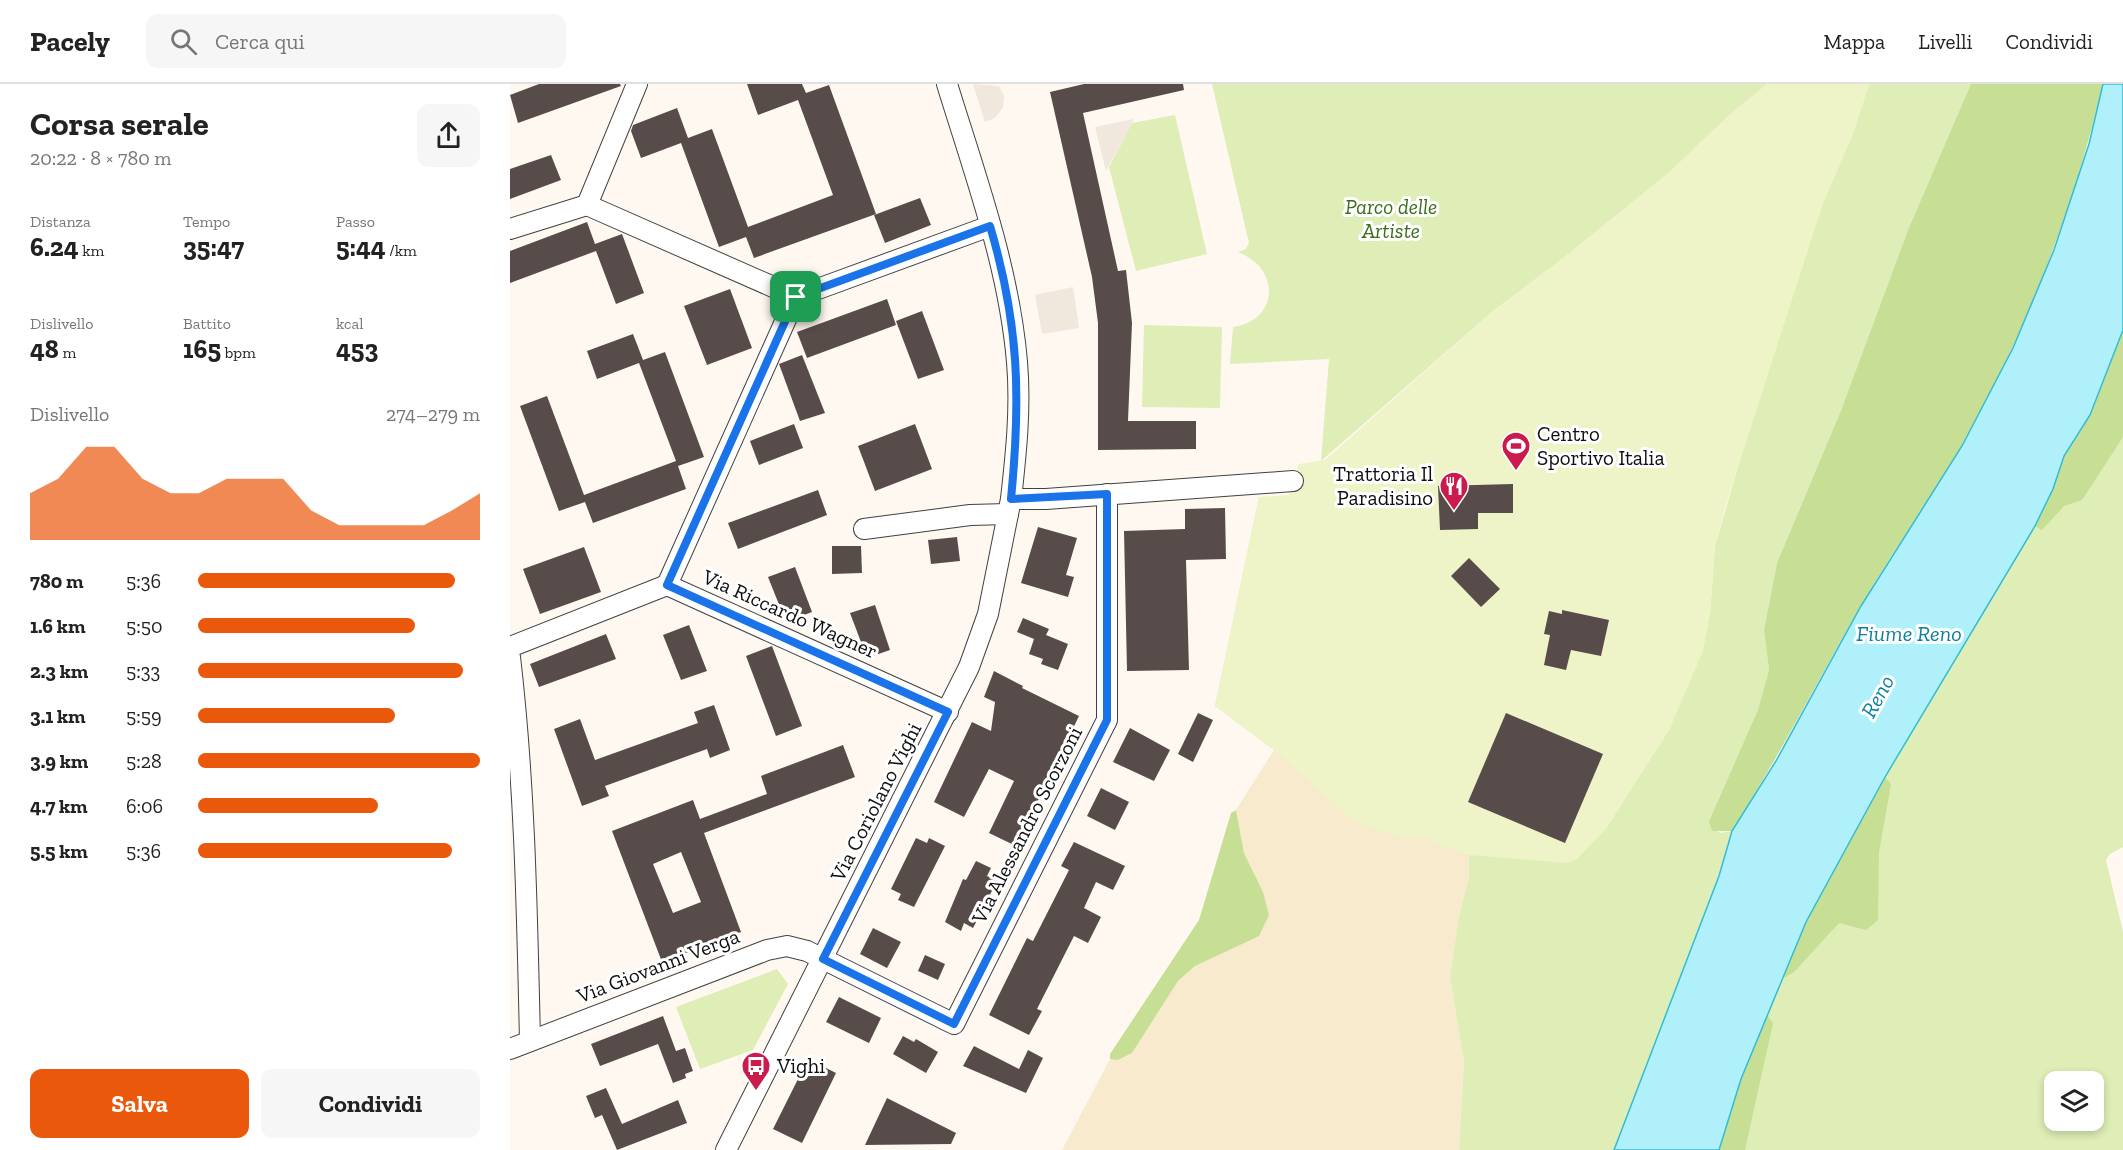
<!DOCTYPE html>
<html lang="it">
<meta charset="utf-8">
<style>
:root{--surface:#fff;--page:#f6f6f6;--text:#222;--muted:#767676;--line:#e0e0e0;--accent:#ea580c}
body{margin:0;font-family:"Zilla Slab",serif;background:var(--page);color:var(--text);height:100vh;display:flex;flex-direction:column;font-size:22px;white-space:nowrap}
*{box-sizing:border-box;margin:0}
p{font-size:20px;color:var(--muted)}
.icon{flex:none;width:33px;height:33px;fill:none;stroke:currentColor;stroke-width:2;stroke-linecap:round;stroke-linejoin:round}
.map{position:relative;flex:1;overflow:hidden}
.panel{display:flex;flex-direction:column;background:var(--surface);width:510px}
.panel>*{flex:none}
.controls{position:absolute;left:1534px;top:987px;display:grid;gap:12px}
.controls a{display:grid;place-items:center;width:60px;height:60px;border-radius:12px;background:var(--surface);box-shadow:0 3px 9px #0003;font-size:30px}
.pin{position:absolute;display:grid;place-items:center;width:51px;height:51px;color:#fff;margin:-26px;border-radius:12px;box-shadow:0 3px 9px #0006}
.round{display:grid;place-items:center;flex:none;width:63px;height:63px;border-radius:12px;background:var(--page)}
.overview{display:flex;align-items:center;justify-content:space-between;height:102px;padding:0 30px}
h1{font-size:33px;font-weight:700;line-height:45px}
.figures{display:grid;grid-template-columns:repeat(3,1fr);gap:9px;height:102px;padding:6px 30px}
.figures div{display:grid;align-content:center}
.figures b{font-size:26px;font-weight:700}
.figures small{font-size:16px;font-weight:400}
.figures p{font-size:16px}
.chart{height:168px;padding:12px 30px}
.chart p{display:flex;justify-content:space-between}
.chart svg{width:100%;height:108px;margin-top:6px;fill:var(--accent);opacity:.7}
.button{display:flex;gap:12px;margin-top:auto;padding:12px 30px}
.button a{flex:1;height:69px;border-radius:12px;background:var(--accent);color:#fff;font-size:24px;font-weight:700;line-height:69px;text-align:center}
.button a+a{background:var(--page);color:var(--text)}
ul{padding:0 30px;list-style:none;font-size:20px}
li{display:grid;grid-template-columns:96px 72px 1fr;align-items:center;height:45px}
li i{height:15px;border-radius:8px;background:var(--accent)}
header{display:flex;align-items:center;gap:36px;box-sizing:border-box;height:84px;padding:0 30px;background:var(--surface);border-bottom:2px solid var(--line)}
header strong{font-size:28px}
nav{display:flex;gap:33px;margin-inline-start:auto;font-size:21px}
.search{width:420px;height:54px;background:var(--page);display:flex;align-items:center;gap:15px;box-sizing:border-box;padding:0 21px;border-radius:12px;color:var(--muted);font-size:22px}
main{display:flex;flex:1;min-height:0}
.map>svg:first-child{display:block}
.farmland{fill:#f8eacd}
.green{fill:#dfedb6;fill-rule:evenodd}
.forest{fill:#c7df94}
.pitch{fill:#eef3c8}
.plaza{fill:#f0e7dd}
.water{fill:#b0f0fb;stroke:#31bcd8;stroke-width:1.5}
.building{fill:#584c4a;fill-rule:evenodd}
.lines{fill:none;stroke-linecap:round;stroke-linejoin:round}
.minor-casing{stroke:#414141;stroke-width:22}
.minor{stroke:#fff;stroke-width:20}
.route-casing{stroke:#fff;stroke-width:12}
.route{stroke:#1a73e8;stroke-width:8}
.labels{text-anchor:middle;stroke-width:6;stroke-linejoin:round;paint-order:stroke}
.park-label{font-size:21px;font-style:italic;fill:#3d6c19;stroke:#fff}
.poi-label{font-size:21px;fill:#0e0e0e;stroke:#fff;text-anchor:start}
.street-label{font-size:21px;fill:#0e0e0e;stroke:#fff}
.water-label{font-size:22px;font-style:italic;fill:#0d7e9c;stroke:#fff}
</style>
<header>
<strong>Pacely</strong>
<div class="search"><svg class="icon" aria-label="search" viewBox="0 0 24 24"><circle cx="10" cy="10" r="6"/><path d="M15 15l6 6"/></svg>Cerca qui</div>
<nav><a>Mappa</a><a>Livelli</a><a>Condividi</a></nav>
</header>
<main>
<section class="panel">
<div class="overview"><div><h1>Corsa serale</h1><p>20:22 · 8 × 780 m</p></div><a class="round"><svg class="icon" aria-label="share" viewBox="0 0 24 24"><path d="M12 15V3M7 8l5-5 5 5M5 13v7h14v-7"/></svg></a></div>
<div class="figures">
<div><p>Distanza</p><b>6.24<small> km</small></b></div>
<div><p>Tempo</p><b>35:47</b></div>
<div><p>Passo</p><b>5:44<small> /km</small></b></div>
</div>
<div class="figures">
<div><p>Dislivello</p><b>48<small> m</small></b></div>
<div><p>Battito</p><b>165<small> bpm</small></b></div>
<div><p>kcal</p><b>453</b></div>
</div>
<div class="chart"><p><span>Dislivello</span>274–279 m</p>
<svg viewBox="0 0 160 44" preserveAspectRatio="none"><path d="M0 44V25L10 19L20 6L30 6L40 19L50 25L60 25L70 19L80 19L90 19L100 32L110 38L120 38L130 38L140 38L150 32L160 25V44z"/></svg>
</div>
<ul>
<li><b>780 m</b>5:36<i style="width:91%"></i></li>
<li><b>1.6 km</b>5:50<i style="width:77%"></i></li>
<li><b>2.3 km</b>5:33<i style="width:94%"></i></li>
<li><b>3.1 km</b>5:59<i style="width:70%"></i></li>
<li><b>3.9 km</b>5:28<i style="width:100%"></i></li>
<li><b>4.7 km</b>6:06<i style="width:64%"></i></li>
<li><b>5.5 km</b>5:36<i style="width:90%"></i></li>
</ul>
<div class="button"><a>Salva</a><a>Condividi</a></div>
</section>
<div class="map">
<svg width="1613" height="1066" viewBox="0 0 1613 1066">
<rect width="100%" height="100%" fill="#fff8f0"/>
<path class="farmland" d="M764,666L844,737L887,752L916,754L934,763L959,771V793L949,832L940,893L954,978L949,1066H552L600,975L608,976L622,969L668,897L685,882L706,872L753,808L734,769L726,726Z"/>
<g class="green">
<path d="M702,0H1322L1193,56L1162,86L1056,172L983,227L811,377L819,275L720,280L723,243C768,237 772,185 728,168L736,165L739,159Z"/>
<path d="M1359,0H1461L1332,324L1267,479L1254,546L1259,586L1248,627L1199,737L1210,749L1222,747C1191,856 1145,961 1104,1066H949L954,978L940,893L949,832L959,793V771L934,763L916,754L887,752L844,737L764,666L705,622L749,413L1086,754L1095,746L1160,644L1200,530L1205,462L1243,332L1313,119L1344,47Z"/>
<path d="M665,31L697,170L626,187L599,83L622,39Z"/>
<path d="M634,241L712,243L710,324L632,323Z"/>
<path d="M1613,246V763L1600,770L1596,776L1613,848V1066H1209L1231,995L1296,838ZM1545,998H1584V1036H1545Z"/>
<path d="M267,885L278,900L243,966L190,985L166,923Z"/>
</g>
<g class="forest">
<path d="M1461,0H1593C1563,126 1516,249 1452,362C1420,416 1382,468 1350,523C1307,598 1268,674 1222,747H1202L1199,737L1248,626L1259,586L1254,546L1267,479L1332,324L1399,144Z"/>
<path d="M1613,246V353L1572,416L1554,422L1532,446L1525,442L1543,405L1554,372L1580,331Z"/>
<path d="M1375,693L1381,700L1369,768L1368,836L1356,846L1329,839L1284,888L1272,895L1296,838Z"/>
<path d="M726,726L734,769L753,808L759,831L749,852L685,882L668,897L622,969L608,976L600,975V970L689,836L721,729Z"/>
<path d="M1257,931L1263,939L1235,1066H1209L1231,995Z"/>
</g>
<path class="pitch" d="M1257,0H1359L1344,47L1313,119L1215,424L1205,462L1200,530L1193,567L1160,644L1095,746L1066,776L1056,779L959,771L934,763L916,754L887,752L844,737L764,666L705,622L749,413L779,411L789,380L815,376L983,227L1056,172L1162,86L1220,30Z"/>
<g class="plaza">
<path d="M463,0L489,2L494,12L493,23L485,34L475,38Z"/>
<path d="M624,35L622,39L596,87L585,43Z"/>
<path d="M563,203L569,244L532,250L525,211Z"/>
</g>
<path class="water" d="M1593,0H1613V246L1580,331L1554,372L1543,405L1525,442L1375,693L1296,838L1231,995L1209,1066H1104L1209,792L1222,747L1266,677L1351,522L1452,362L1503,264L1544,166L1579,60Z"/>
<g class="building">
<path d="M29,0H110L111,2L8,39L0,11Z"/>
<path d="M237,0H292L296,9L319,1L366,130L244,174L236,153L209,163L171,59L131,74L121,47L123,41L167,24L178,54L202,45L238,143L323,111L288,16L248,31Z"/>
<path d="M574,0H673L674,6L573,29L608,187L616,186L622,239L618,337H686V365L588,366V239L582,193L540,8Z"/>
<path d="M41,71L51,96L0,115V85Z"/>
<path d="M410,114L421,141L375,159L364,131Z"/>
<path d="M77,138L85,160L112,150L134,209L106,220L86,167L0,199V167Z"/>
<path d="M220,205L242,264L197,281L174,222Z"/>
<path d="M377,215L386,241L297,274L287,248Z"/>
<path d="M412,227L434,286L408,295L386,237Z"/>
<path d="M123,250L133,276L155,268L194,373L168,382L176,405L83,439L75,418L49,427L10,322L37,312L74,411L166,377L129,279L87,295L77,267Z"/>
<path d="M292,271L315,329L290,337L269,280Z"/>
<path d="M284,340L293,364L249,381L240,357Z"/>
<path d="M405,340L422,385L365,407L348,362Z"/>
<path d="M1003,400V429H968V445L930,446L928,402Z"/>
<path d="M308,406L317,431L228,465L218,439Z"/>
<path d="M715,424L716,475L676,476L679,586L617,587L614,447L675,445V425Z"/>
<path d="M528,443L567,454L556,491L564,493L558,513L511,499Z"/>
<path d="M447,453L450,477L421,480L418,456Z"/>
<path d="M322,462H351L352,489L322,490Z"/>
<path d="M74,463L91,508L30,530L13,485Z"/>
<path d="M959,474L990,505L971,523L941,492Z"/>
<path d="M285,483L302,528L276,538L258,493Z"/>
<path d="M365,521L380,566L357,574L340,529Z"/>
<path d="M1052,526L1099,536L1091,572L1061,566L1056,586L1034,581L1040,551L1034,550L1039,527L1052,530Z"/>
<path d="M513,534L539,545L536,551L558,560L548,586L531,580L533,575L519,570L524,555L507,548Z"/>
<path d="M179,541L197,587L171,596L153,551Z"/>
<path d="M96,550L106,575L29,603L20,580Z"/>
<path d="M262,562L292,642L266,652L236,572Z"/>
<path d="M484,587L513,602L512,604L569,632L506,762L479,749L504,697L479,685L454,733L424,718L462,638L481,647L485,618L474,613Z"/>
<path d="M204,621L220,666L200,674L197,665L95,702L99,712L72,722L44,645L70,635L85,676L188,639L184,628Z"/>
<path d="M688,629L703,636L683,678L668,670Z"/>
<path d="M996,629L1093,670L1055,759L958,718Z"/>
<path d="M620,644L660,666L644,697L603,678Z"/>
<path d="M333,661L345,693L194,749L231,848L152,878L102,747L183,716L190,735L257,710L251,692ZM171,768L191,818L163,829L143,780Z"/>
<path d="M591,704L619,718L605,746L577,732Z"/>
<path d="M406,754L417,759L419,754L435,762L404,823L388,816L391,810L381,805Z"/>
<path d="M564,758L615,782L603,806L586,798L574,824L591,833L578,859L564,852L527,925L532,927L519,951L479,931L517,854L523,857L559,786L551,782Z"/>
<path d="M466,777L481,784L477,792L487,797L463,844L454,839L451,847L435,838L453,795L456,796Z"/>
<path d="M363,844L391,858L377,884L350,870Z"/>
<path d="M415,871L435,880L428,896L408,887Z"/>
<path d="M329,913L371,934L359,959L316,938Z"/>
<path d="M153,932L166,967L175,964L183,987L175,990L176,994L163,999L148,960L90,982L81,960Z"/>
<path d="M393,952L404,958L406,955L428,968L416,989L383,970Z"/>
<path d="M464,962L509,985L518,966L533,974L516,1009L453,982Z"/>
<path d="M298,975L326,989L292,1059L263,1045Z"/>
<path d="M96,1004L112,1040L168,1016L177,1039L107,1066L92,1031L85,1034L76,1012Z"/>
<path d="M377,1014L446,1049L441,1060L355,1061Z"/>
</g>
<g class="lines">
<g class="minor-casing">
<g id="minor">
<path d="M437,0C465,91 499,183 507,278C511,324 506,370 501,415"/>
<path d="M77,121L286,213"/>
<path d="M0,145L77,121L127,0"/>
<path d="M354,445L460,431L498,430"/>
<path d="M157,501L286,213L480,142"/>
<path d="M0,563L157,501L438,628"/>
<path d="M0,573C15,701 17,828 20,957"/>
<path d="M0,965L257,866L277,862L297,867L444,940L597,636V410"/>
<path d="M216,1066L459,583L478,530L501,415H536L783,397"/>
</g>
</g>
<use href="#minor" class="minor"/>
</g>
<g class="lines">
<g class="route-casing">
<path id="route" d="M480,142C509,240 511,313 501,415L597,410V636L444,940L313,875L438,628L157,501L286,213Z"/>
</g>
<use href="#route" class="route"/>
</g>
<defs>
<g id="stadium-pin" transform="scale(1.5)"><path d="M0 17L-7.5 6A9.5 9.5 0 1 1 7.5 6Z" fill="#ca1b4c" stroke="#fff"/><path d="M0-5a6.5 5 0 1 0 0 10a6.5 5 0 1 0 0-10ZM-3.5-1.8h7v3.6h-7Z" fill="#fff"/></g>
<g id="restaurant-pin" transform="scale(1.5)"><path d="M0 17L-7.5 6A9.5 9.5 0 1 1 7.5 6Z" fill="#ca1b4c" stroke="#fff"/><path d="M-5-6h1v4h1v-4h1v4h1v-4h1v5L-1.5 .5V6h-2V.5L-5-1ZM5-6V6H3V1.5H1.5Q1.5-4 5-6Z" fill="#fff"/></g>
<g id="bus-pin" transform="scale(1.5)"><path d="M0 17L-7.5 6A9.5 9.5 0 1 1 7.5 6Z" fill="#ca1b4c" stroke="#fff"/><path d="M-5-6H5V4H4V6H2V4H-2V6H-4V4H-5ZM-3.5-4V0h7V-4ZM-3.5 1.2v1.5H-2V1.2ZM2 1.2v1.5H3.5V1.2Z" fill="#fff"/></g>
</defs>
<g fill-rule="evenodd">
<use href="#stadium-pin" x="1006" y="362"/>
<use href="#restaurant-pin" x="944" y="402"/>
<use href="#bus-pin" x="246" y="982"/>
</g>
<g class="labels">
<g class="park-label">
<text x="881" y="130">Parco delle<tspan x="881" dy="24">Artiste</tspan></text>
</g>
<g class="poi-label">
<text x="1027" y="357">Centro<tspan x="1027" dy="24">Sportivo Italia</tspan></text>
<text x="923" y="397" text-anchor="end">Trattoria Il<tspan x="923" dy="24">Paradisino</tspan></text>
<text x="267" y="989">Vighi</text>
</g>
<g class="street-label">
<text transform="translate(280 530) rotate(24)" y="7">Via Riccardo Wagner</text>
<text transform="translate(366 718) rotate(-63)" y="7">Via Coriolano Vighi</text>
<text transform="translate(517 741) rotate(-63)" y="7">Via Alessandro Scorzoni</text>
<text transform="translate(148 882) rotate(-21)" y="7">Via Giovanni Verga</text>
</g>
<g class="water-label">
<text x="1399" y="557">Fiume Reno</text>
<text transform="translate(1367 612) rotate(-61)" y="8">Reno</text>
</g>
</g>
</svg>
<div class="controls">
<a><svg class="icon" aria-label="layers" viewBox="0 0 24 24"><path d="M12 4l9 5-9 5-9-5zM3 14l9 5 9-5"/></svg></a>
</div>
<div class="pin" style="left:286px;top:213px;background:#1e9e55"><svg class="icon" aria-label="arrive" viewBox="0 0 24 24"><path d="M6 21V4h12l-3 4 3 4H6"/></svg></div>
</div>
</main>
